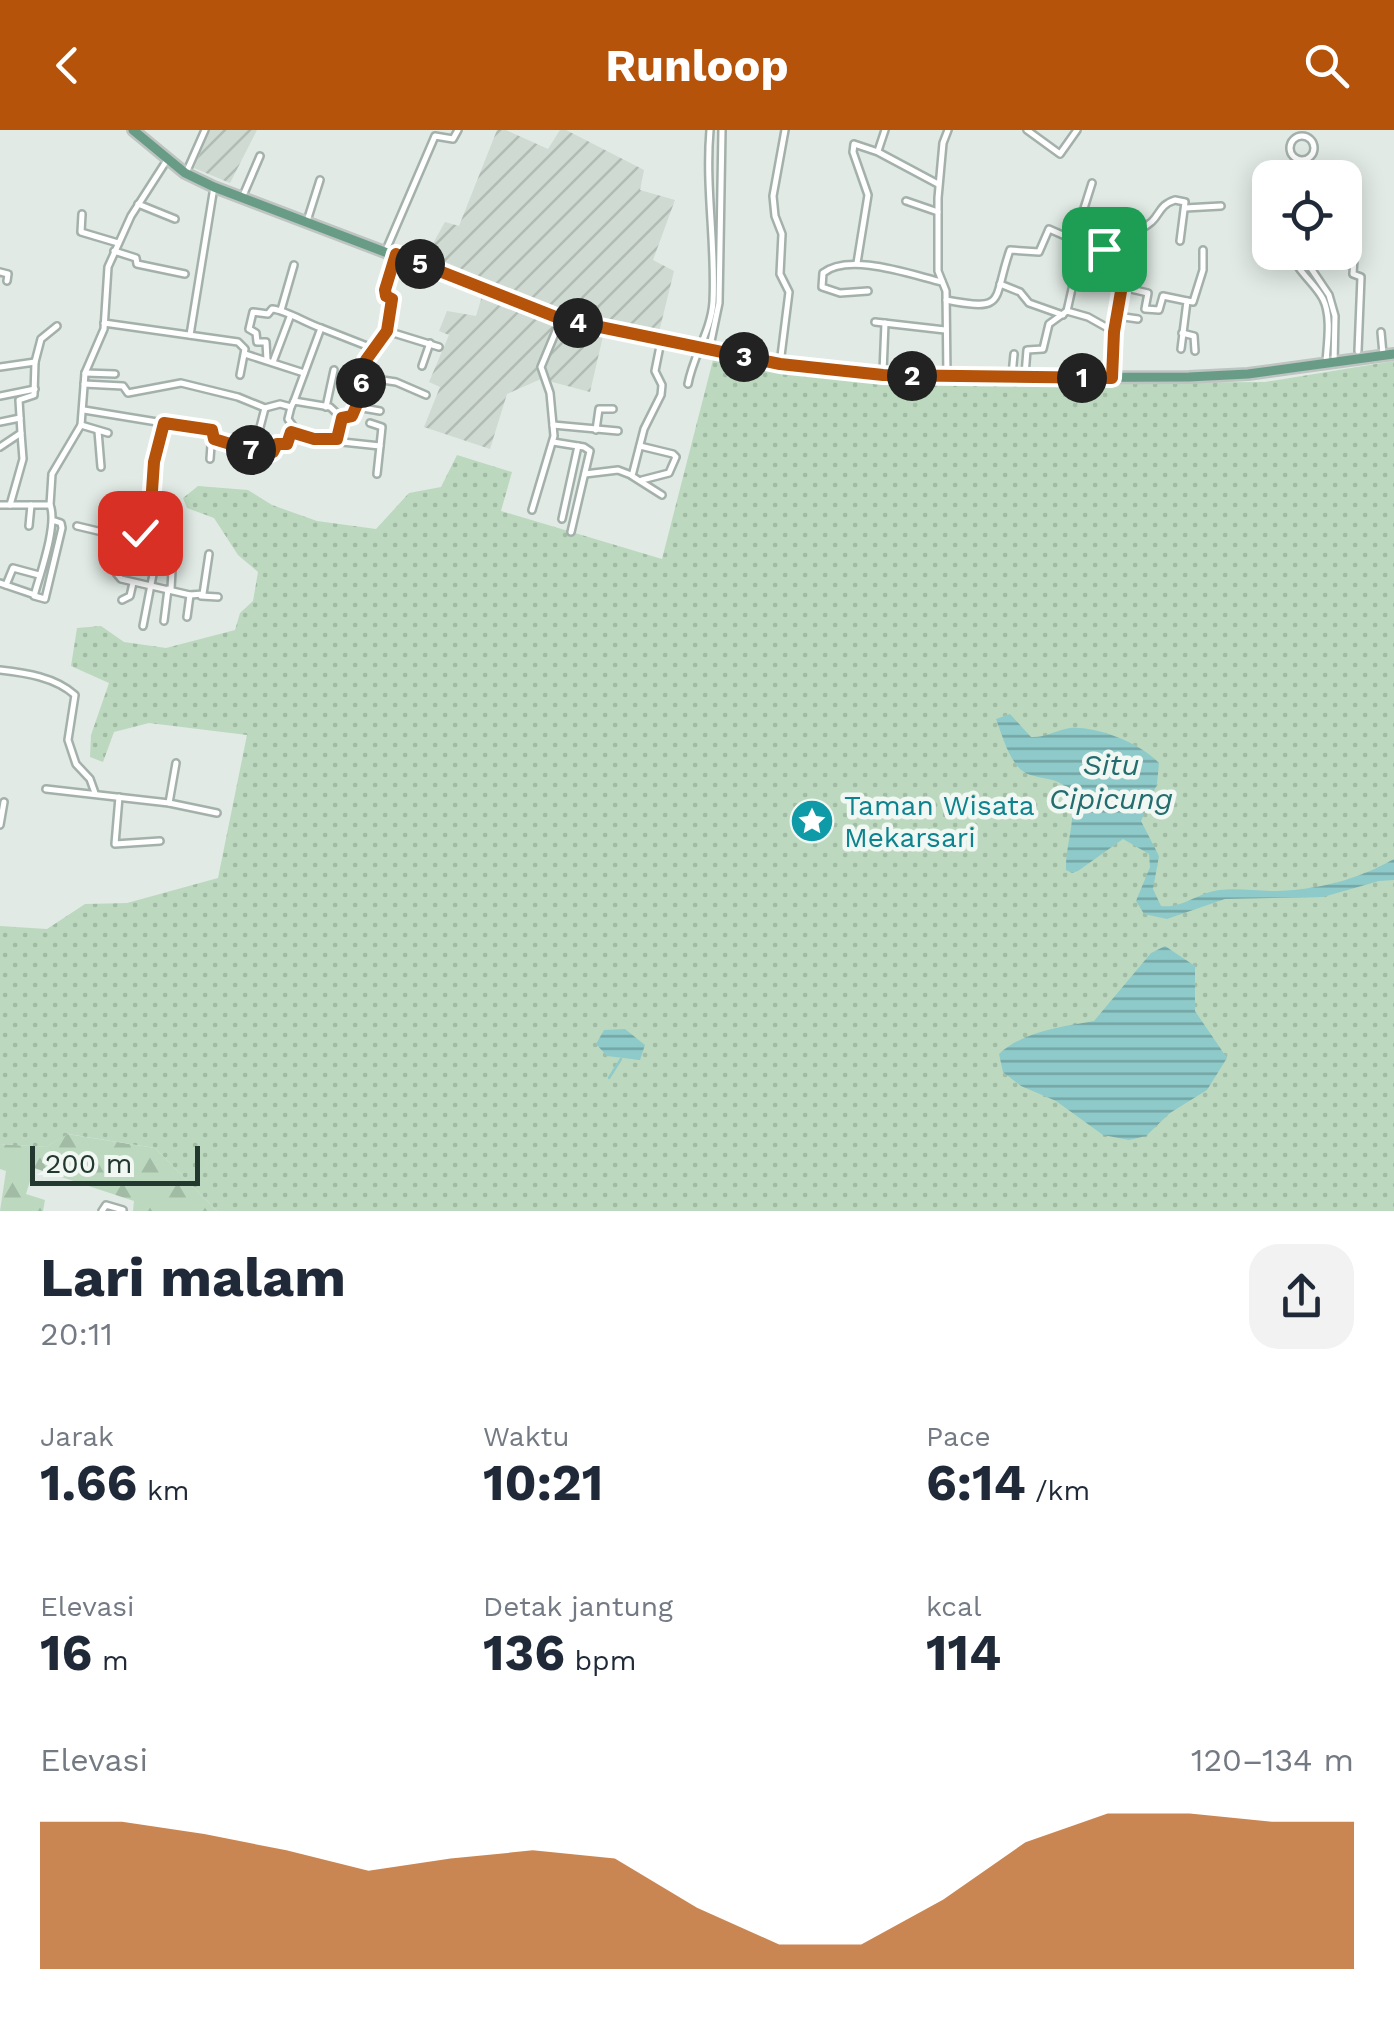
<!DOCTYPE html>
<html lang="id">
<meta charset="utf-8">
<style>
:root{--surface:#fff;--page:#f2f2f3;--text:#1f2937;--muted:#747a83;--accent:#b45309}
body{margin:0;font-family:"Work Sans",sans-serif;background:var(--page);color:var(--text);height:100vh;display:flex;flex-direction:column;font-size:38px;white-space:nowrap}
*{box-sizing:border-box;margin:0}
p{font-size:32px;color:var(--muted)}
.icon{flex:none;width:55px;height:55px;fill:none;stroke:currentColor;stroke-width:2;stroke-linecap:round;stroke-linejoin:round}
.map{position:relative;height:1081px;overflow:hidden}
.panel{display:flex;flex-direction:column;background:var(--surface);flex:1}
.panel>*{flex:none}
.controls{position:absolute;left:1252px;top:30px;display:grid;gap:20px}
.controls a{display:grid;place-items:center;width:110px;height:110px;border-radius:20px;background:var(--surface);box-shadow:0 5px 25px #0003;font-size:50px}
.scale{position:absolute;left:30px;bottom:25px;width:170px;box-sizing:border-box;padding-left:10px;border:5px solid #233930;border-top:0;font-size:28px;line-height:35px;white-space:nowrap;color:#233930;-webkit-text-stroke:8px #f1f7f3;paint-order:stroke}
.pin{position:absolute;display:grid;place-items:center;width:85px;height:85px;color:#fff;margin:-42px;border-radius:20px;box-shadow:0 5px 15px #0006}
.km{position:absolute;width:50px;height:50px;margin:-25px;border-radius:50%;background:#222;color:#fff;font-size:28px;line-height:50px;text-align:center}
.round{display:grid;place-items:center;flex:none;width:105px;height:105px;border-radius:30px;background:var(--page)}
.summary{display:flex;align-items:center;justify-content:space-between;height:170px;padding:0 40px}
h1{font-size:55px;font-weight:700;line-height:75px}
.figures{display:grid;grid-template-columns:repeat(3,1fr);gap:15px;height:170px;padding:10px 40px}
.figures div{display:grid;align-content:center}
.figures b{font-size:50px;font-weight:700}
.figures small{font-size:28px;font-weight:400}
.figures p{font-size:28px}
.chart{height:280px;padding:20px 40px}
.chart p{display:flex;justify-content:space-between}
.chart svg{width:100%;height:180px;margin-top:10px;fill:var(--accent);opacity:.7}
header{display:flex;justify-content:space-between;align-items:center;height:130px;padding:0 40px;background:var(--accent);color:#fff;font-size:45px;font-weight:700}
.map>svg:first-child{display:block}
.industrial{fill:url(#industrial-furrows)}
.forest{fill:url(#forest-firs)}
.park{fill:url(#park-dots)}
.water{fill:url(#water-rules)}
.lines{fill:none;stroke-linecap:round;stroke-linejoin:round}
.stream{stroke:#8ecaca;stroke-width:2.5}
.minor-casing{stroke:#a4b1ab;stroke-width:10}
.primary-casing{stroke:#bdc4c1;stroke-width:14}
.minor{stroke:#fff;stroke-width:5}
.primary{stroke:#699c87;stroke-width:9}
.route-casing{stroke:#fff;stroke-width:20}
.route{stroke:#b45309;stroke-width:12}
.labels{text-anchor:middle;stroke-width:9;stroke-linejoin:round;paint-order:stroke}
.culture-label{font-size:28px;fill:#0d838f;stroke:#f1f7f3;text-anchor:start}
.water-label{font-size:30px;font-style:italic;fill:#236d6f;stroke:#f1f7f3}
</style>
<header><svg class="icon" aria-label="back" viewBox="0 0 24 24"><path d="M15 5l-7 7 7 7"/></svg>Runloop<svg class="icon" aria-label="search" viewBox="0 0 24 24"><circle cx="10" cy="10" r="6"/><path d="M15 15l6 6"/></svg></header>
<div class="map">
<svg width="1394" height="1081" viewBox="0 0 1394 1081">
<defs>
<pattern id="industrial-furrows" width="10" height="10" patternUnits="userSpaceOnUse" patternTransform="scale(2.5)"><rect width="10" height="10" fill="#cfdad3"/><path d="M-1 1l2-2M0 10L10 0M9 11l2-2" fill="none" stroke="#b1bcb5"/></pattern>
<pattern id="forest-firs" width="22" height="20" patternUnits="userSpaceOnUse" patternTransform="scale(2.5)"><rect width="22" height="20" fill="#bcd9bf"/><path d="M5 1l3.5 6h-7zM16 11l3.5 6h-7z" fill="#a1bba4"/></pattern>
<pattern id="park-dots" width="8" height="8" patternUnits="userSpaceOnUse" patternTransform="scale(2.5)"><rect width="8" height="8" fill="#bcd9bf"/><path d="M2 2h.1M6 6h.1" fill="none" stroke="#a1bba4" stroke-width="1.8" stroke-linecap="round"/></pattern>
<pattern id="water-rules" width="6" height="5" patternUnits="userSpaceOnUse" patternTransform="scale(2.5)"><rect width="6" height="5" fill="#8ecaca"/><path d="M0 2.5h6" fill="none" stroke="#74a5a4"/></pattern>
</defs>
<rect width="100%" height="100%" fill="#e1eae5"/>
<g class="industrial">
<path d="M210,0H257L230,53L194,38Z"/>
<path d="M497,0H506L548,19L560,0H566L644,40L640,60L675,70L653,130L674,141L659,202L607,189L590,262L541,249L507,264L490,319L424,297L440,257L429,252L449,205L439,201L447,181L476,186L487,150L427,124L445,92L459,96Z"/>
</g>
<path class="forest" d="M67,1004L155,1018L217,1081H133L134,1071L34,1038L26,1064L45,1070L43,1081H0L6,1041L0,1039V1014L46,1017Z"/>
<path class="park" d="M714,226L922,254L1265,252L1394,231V1081H217L155,1018L68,1004L46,1017L0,1014V796L47,799L85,774L127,773L218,748L247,605L149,593L114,602L103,632L90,627L91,605L109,553L71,536L77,498L101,496L124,512L166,518L235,500L240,483L253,471L258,442L238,425L214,388L187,378L183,368L198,356L248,360L272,375L317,391L376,399L409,363L441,357L457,325L512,342L501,381L662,429Z"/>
<g class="water">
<path d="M1010,584L1031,607C1045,608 1056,600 1070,598C1098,596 1141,614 1159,633L1157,654L1141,691L1159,726L1153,759L1161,776C1182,779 1199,762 1220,760C1238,758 1256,761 1275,761C1317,760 1357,750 1394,729V750L1379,751L1323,767L1225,769L1167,789L1144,784L1136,771L1150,737L1149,724L1123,709L1078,741L1072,743L1066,740C1065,717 1076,692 1071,669C1064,641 1037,654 1020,639C1008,627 1002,605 996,589Z"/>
<path d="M1165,816L1195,836V881L1227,928L1207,960L1170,983L1146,1006L1129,1010L1103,1005L1056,971L1021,956L1003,942L999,924C1024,901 1061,897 1094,891L1151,823Z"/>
<path d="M625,899L645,915L640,930L607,926L596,914L604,900Z"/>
</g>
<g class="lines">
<path class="stream" d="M609,948L621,929"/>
<g class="minor-casing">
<g id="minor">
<path d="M1027,0L1060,24L1077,0"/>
<circle cx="1302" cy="18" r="12"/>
<path d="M878,21L885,0"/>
<path d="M186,43L205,0"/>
<path d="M1295,48L1297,29"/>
<path d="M1303,48L1305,30"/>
<path d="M1092,53L1074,110L1076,141L1067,181L1088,187L1113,201"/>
<path d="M242,68L260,26"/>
<path d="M906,71L938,82"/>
<path d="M138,74L175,89"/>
<path d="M1185,78L1221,76"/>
<path d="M82,84L81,102L118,113"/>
<path d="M307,91L320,50"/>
<path d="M1078,99C1096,105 1098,119 1109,132C1109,133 1123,142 1124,143"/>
<path d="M1345,100L1355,112L1353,144L1361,147L1358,221"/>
<path d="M1103,119L1129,128"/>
<path d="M386,120L435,6L453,9L458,0"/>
<path d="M114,121L136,128L137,134L185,144"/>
<path d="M1291,122C1297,142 1314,152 1323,169C1332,187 1327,214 1326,233"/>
<path d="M1300,122L1329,165L1335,186L1334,234"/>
<path d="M857,133L868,65L853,22L854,14L878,22L938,54"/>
<path d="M0,142L8,144L7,151"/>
<path d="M1000,154L1020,162L1029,173L1063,185"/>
<path d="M1122,157L1148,163L1145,179L1159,180L1163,166L1187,171L1181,219"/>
<path d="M868,161L840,163L822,157L823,143C849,122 912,145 942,152"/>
<path d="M946,170C1008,182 992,171 1010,120L1039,122L1049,99L1074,110"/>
<path d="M1187,171L1193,172L1203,140V120"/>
<path d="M281,180L294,135"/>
<path d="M1117,186L1138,189"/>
<path d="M875,192L945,200"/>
<path d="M104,193L238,212L245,219L240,245"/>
<path d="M321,198L372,218"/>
<path d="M387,201L439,217"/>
<path d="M1381,202L1383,224"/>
<path d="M1182,203L1194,206L1195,221"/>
<path d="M190,205L214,57"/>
<path d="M661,211L655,241L662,255L661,265L644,299L632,346L662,365"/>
<path d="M709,221L719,173L722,0"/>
<path d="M245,224L304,243"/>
<path d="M267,230L266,212H257L256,203L249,199L253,182L268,184L272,179C286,180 306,193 321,198L294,271"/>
<path d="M35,232L41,209L57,196"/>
<path d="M273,232L290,187"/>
<path d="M780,234L789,162L780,144L782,104L775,86L773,66L785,0"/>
<path d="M422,236L430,213"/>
<path d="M0,237L35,232L34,265L19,270L21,303L0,317"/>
<path d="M883,242L885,193"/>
<path d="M85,243L115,244"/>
<path d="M1012,245L1014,224"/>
<path d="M1025,245L1027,220L1043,219L1049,194L1067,181"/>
<path d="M362,247L396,252L426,265"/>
<path d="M947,248L946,161L938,141V68L943,13L948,0"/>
<path d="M1112,248L1114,202L1122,157L1140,99C1162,90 1155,76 1175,70L1185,72L1180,111"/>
<path d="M84,254L123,256L128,263L181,253L238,267L265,278L280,274L291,277L294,271L330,277L342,288L337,309"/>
<path d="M688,254C693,226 711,201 713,172C716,115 705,58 710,0"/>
<path d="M0,266L35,259"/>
<path d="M326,277L334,240"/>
<path d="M357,277L380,281"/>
<path d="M84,280L212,301L210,329"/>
<path d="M342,288L351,286L358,272L366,230L387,201L392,169L386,166V154L395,127"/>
<path d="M0,292L20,288"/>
<path d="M164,293L154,332L149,404L159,407L155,434L172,440L171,459"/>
<path d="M370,293L382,297L380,316"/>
<path d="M81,295L108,303"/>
<path d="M553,295L618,301"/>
<path d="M596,300L599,279H613"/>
<path d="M98,301L101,337"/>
<path d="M291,302L314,309L380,316L377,344"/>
<path d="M258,305L265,278"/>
<path d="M214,309L270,324L277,315L287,314L293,296L288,289L291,277"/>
<path d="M553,312L584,317L590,321L571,402"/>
<path d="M640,316L673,324L676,327L669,343L642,350"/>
<path d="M585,344L618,340L631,345"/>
<path d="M0,375H50L52,344L81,295L85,243L104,199L108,137L131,86L167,30"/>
<path d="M10,375L23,329L21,303"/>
<path d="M50,375C58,394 40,444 34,466L45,469L62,398L61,393L52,390"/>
<path d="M532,380L554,306L550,263L541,237L561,189"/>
<path d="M562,389L578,316"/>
<path d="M29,396L31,375"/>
<path d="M77,396L119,406L125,402L149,404"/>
<path d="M119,406L116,443L121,449L190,465L203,464L209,424"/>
<path d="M0,453L35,465"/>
<path d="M6,455L13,438L39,445"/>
<path d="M201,466L218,467"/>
<path d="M122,470L130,466L133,453"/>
<path d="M187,487L190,465"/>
<path d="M164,491L168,459"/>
<path d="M143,496L155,434"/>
<path d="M0,540C26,543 55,547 75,565L68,610L76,634L90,649L95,663"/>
<path d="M46,659L169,673L217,683"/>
<path d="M119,667L115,714L160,711"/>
<path d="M169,673L176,633"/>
<path d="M0,695L4,672"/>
<path d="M102,1081L106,1075L123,1080"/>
</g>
</g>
<g class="primary-casing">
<path id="primary" d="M133,0L185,43L214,57L561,189L802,238L947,248L1189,247L1248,244L1394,224"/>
</g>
<use href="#minor" class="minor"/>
<use href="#primary" class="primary"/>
</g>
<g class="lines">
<g class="route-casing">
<path id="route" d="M140,403L149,404L154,332L164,293L212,300L214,309L266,325L273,322L277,314H287L291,302L314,309H337L342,288L352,286L358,272L366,230L387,201L392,169L386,166L385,160L396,124L561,189L780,234L883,245L1112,248L1114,202L1124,144L1107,130L1104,119"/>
</g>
<use href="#route" class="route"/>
</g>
<defs>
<g id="sight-disc" transform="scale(2.25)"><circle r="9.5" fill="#0f9aa8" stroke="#f1f7f3"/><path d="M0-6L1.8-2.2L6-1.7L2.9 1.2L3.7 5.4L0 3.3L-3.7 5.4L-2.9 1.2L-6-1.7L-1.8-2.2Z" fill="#fff"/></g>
</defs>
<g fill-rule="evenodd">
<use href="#sight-disc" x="812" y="691"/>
</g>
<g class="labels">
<g class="culture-label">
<text x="844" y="685">Taman Wisata<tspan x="844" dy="32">Mekarsari</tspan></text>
</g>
<g class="water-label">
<text x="1111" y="645">Situ<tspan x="1111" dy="34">Cipicung</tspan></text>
</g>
</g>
</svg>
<div class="controls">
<a><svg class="icon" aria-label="locate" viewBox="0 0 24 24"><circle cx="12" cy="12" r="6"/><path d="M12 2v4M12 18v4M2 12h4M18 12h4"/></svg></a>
</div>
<div class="scale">200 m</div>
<div class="pin" style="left:1104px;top:119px;background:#1e9e55"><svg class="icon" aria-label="arrive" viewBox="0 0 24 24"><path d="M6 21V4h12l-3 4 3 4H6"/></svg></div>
<div class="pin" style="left:140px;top:403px;background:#d93025"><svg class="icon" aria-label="check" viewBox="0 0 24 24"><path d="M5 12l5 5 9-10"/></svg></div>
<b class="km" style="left:1082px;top:248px">1</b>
<b class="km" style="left:912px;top:246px">2</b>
<b class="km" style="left:744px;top:227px">3</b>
<b class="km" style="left:578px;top:193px">4</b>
<b class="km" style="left:420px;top:134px">5</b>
<b class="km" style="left:361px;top:253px">6</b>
<b class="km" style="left:251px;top:320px">7</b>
</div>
<section class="panel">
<div class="summary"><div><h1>Lari malam</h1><p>20:11</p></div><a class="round"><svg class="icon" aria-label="share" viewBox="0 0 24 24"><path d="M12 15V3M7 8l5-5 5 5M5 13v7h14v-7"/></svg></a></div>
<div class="figures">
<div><p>Jarak</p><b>1.66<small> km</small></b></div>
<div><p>Waktu</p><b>10:21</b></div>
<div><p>Pace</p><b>6:14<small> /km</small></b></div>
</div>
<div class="figures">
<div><p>Elevasi</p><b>16<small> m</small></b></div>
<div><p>Detak jantung</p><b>136<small> bpm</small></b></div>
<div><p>kcal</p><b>114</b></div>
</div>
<div class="chart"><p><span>Elevasi</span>120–134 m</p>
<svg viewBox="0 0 160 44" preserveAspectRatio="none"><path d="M0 44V8L10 8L20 11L30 15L40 20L50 17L60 15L70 17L80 29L90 38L100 38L110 27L120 13L130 6L140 6L150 8L160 8V44z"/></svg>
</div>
</section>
